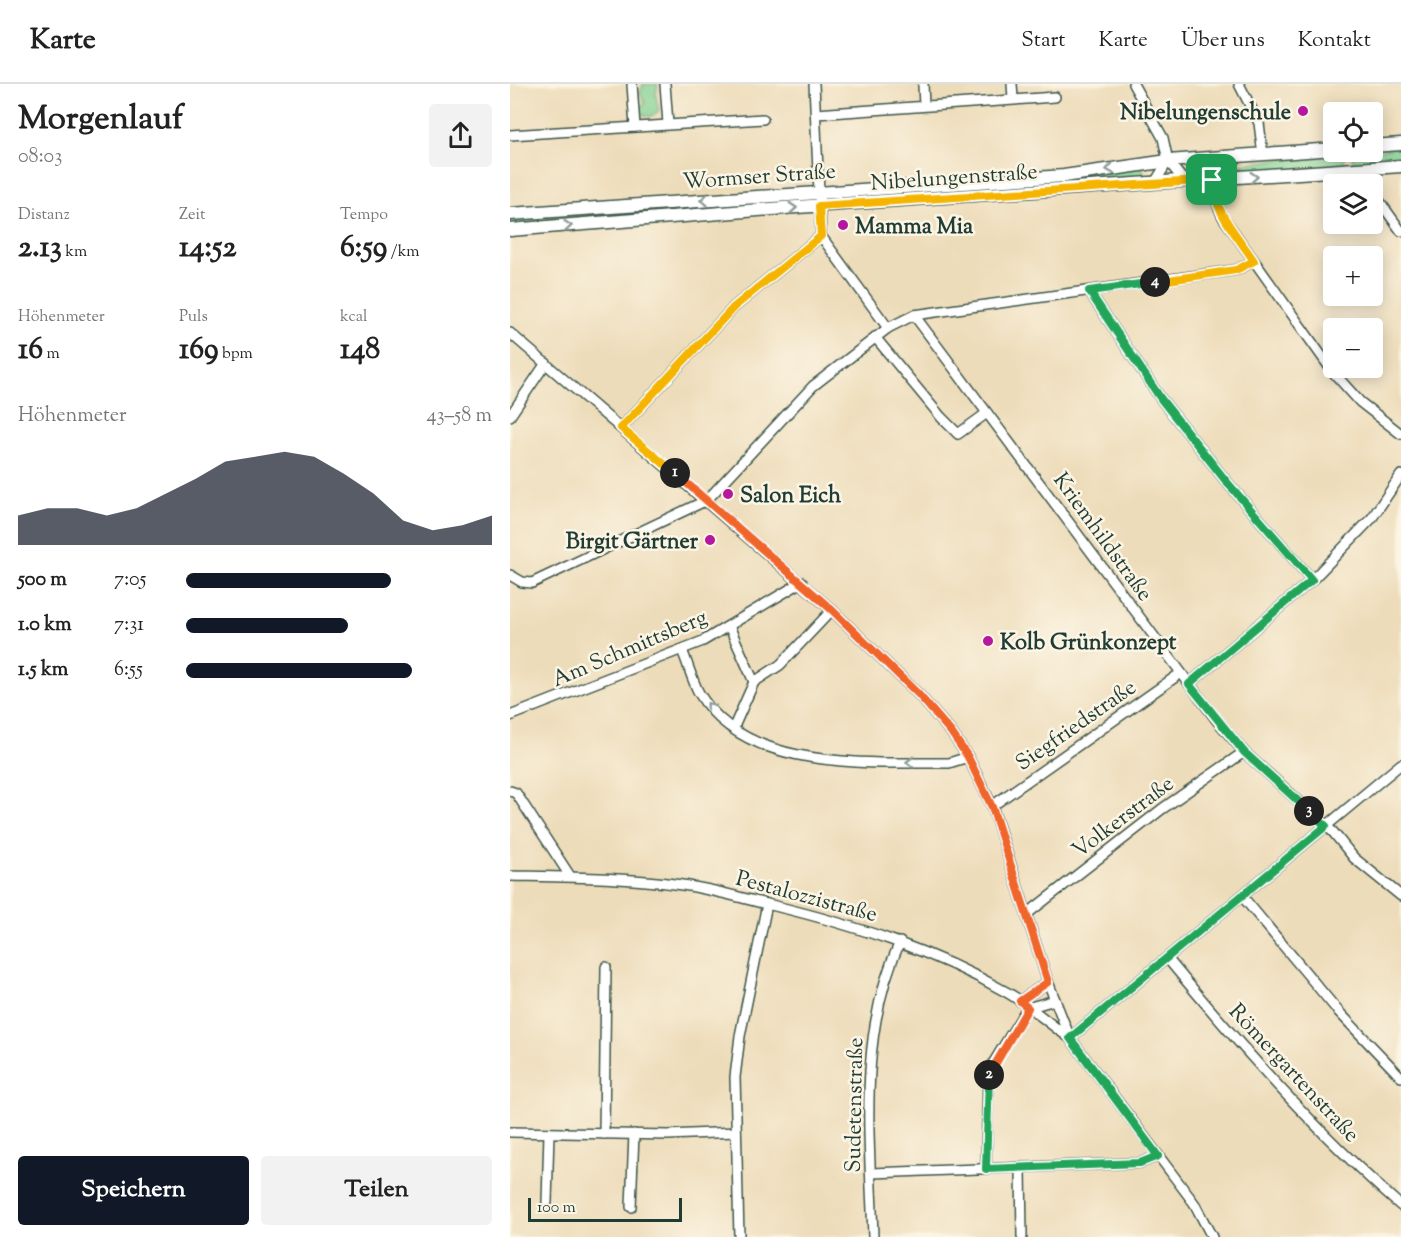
<!DOCTYPE html>
<html lang="de">
<meta charset="utf-8">
<style>
:root{--surface:#fff;--page:#f2f2f2;--text:#222;--muted:#767676;--line:#e0e0e0;--accent:#111827}
body{margin:0;font-family:"Sorts Mill Goudy",serif;background:var(--page);color:var(--text);height:100vh;display:flex;flex-direction:column;font-size:22px;white-space:nowrap}
*{box-sizing:border-box;margin:0}
p{font-size:20px;color:var(--muted)}
.icon{flex:none;width:33px;height:33px;fill:none;stroke:currentColor;stroke-width:2;stroke-linecap:round;stroke-linejoin:round}
.map{position:relative;flex:1;overflow:hidden}
.side{display:flex;flex-direction:column;background:var(--surface);width:510px}
.side>*{flex:none}
.controls{position:absolute;left:813px;top:18px;display:grid;gap:12px}
.controls a{display:grid;place-items:center;width:60px;height:60px;border-radius:6px;background:var(--surface);box-shadow:0 3px 15px #0003;font-size:30px}
.scale{position:absolute;left:18px;bottom:15px;width:154px;box-sizing:border-box;padding-left:6px;border:3px solid #1f3d34;border-top:0;font-size:16px;line-height:21px;white-space:nowrap;color:#1f3d34;-webkit-text-stroke:4px #fcf5e5;paint-order:stroke}
.pin{position:absolute;display:grid;place-items:center;width:51px;height:51px;color:#fff;margin:-26px;border-radius:12px;box-shadow:0 3px 9px #0006}
.km{position:absolute;width:30px;height:30px;margin:-15px;border-radius:50%;background:#222;color:#fff;font-size:16px;line-height:30px;text-align:center}
.round{display:grid;place-items:center;flex:none;width:63px;height:63px;border-radius:6px;background:var(--page)}
.head{display:flex;align-items:center;justify-content:space-between;height:102px;padding:0 18px}
h1{font-size:33px;font-weight:800;line-height:45px}
.figures{display:grid;grid-template-columns:repeat(3,1fr);gap:9px;height:102px;padding:6px 18px}
.figures div{display:grid;align-content:center}
.figures b{font-size:30px;font-weight:800}
.figures small{font-size:16px;font-weight:400}
.figures p{font-size:16px}
.chart{height:168px;padding:12px 18px}
.chart p{display:flex;justify-content:space-between}
.chart svg{width:100%;height:108px;margin-top:6px;fill:var(--accent);opacity:.7}
.button{display:flex;gap:12px;margin-top:auto;padding:12px 18px}
.button a{flex:1;height:69px;border-radius:6px;background:var(--accent);color:#fff;font-size:24px;font-weight:800;line-height:69px;text-align:center}
.button a+a{background:var(--page);color:var(--text)}
ul{padding:0 18px;list-style:none;font-size:20px}
li{display:grid;grid-template-columns:96px 72px 1fr;align-items:center;height:45px}
li i{height:15px;border-radius:8px;background:var(--accent)}
header{display:flex;align-items:center;gap:36px;box-sizing:border-box;height:84px;padding:0 30px;background:var(--surface);border-bottom:2px solid var(--line)}
header strong{font-size:28px}
nav{display:flex;gap:33px;margin-inline-start:auto;font-size:21px}
main{display:flex;flex:1;min-height:0}
.map>svg:first-child{display:block}
.green{fill:#7ecf90;stroke:#4e8662;stroke-width:1.5}
.lines{fill:none;stroke-linecap:round;stroke-linejoin:round}
.street-casing{stroke:#3e5548;stroke-width:12}
.secondary-casing{stroke:#3e5548;stroke-width:15}
.street{stroke:#fff;stroke-width:9}
.secondary{stroke:#fff;stroke-width:12}
.oneway{stroke:#8f9e9a}
.split-1-casing{stroke:#fff;stroke-width:12}
.split-2-casing{stroke:#fff;stroke-width:12}
.split-3-casing{stroke:#fff;stroke-width:12}
.split-4-casing{stroke:#fff;stroke-width:12}
.split-5-casing{stroke:#fff;stroke-width:12}
.split-1{stroke:#f5b400;stroke-width:8}
.split-2{stroke:#f0652b;stroke-width:8}
.split-3{stroke:#22a559;stroke-width:8}
.split-4{stroke:#22a559;stroke-width:8}
.split-5{stroke:#f5b400;stroke-width:8}
.poi-dot{fill:#b5179e;stroke:#fcf5e5;stroke-width:2}
.labels{text-anchor:middle;stroke-width:5;stroke-linejoin:round;paint-order:stroke}
.poi-label{font-size:22px;font-weight:bold;fill:#1f3d34;stroke:#fcf5e5;text-anchor:start}
.street-label{font-size:22px;fill:#1f3d34;stroke:#fcf5e5}
</style>
<header>
<strong>Karte</strong>
<nav><a>Start</a><a>Karte</a><a>Über uns</a><a>Kontakt</a></nav>
</header>
<main>
<section class="side">
<div class="head"><div><h1>Morgenlauf</h1><p>08:03</p></div><a class="round"><svg class="icon" aria-label="share" viewBox="0 0 24 24"><path d="M12 15V3M7 8l5-5 5 5M5 13v7h14v-7"/></svg></a></div>
<div class="figures">
<div><p>Distanz</p><b>2.13<small> km</small></b></div>
<div><p>Zeit</p><b>14:52</b></div>
<div><p>Tempo</p><b>6:59<small> /km</small></b></div>
</div>
<div class="figures">
<div><p>Höhenmeter</p><b>16<small> m</small></b></div>
<div><p>Puls</p><b>169<small> bpm</small></b></div>
<div><p>kcal</p><b>148</b></div>
</div>
<div class="chart"><p><span>Höhenmeter</span>43–58 m</p>
<svg viewBox="0 0 160 44" preserveAspectRatio="none"><path d="M0 44V32L10 29L20 29L30 32L40 29L50 23L60 17L70 10L80 8L90 6L100 8L110 15L120 23L130 34L140 38L150 36L160 32V44z"/></svg>
</div>
<ul>
<li><b>500 m</b>7:05<i style="width:67%"></i></li>
<li><b>1.0 km</b>7:31<i style="width:53%"></i></li>
<li><b>1.5 km</b>6:55<i style="width:74%"></i></li>
</ul>
<div class="button"><a>Speichern</a><a>Teilen</a></div>
</section>
<div class="map">
<svg width="891" height="1153" viewBox="0 0 891 1153">
<rect width="100%" height="100%" fill="#fcf5e5"/>
<filter id="ink" filterUnits="userSpaceOnUse"><feTurbulence type="fractalNoise" baseFrequency=".0167" numOctaves="2"/><feDisplacementMap in="SourceGraphic" scale="12" xChannelSelector="R" yChannelSelector="G"/><feConvolveMatrix kernelMatrix="1 2 1 2 8 2 1 2 1" color-interpolation-filters="sRGB"/></filter>
<filter id="wash" filterUnits="userSpaceOnUse"><feTurbulence type="fractalNoise" baseFrequency=".008" numOctaves="4" result="noise"/><feDisplacementMap in="SourceGraphic" scale="24" xChannelSelector="R" yChannelSelector="G"/><feGaussianBlur stdDeviation="1.35" result="paint"/><feColorMatrix in="noise" values="0 0 0 0 0 0 0 0 0 0 0 0 0 0 0 0 0 1.4 0 .05"/><feComposite in="paint" operator="in"/></filter>
<g filter="url(#wash)">
<rect width="100%" height="100%" fill="#eddcb9"/>
<g class="green">
<path d="M133,0H148L146,12L149,27L140,33L129,29V24L135,19L130,10Z"/>
<path d="M891,62V80L843,83L842,68H862Z"/>
<path d="M834,68L835,84L732,90L731,80C766,77 799,67 834,68Z"/>
<path d="M633,83L634,97L476,108V100Z"/>
<path d="M283,112V118L108,135L107,125Z"/>
<path d="M103,126L104,135L0,143V134Z"/>
</g>
</g>
<g filter="url(#ink)">
<g class="lines">
<g class="street-casing">
<g id="street">
<path d="M122,0L125,43"/>
<path d="M155,0L158,40"/>
<path d="M304,0L311,152L378,244"/>
<path d="M413,0L414,21"/>
<path d="M502,0L503,15"/>
<path d="M623,0L653,54L658,77L675,98"/>
<path d="M729,0L749,39L753,71"/>
<path d="M306,30L545,13"/>
<path d="M0,51L253,35"/>
<path d="M690,76C702,94 703,114 713,133L823,288L850,318L891,350"/>
<path d="M702,96L712,74"/>
<path d="M644,100L658,77"/>
<path d="M862,102L863,108L891,147"/>
<path d="M579,207L651,315L716,397L802,496"/>
<path d="M404,231L705,634L734,668L823,748L844,774L891,812"/>
<path d="M0,249L322,526L409,611L441,648L458,673L482,722L538,898L560,954L684,1119L702,1153"/>
<path d="M365,253L431,333L448,350L477,329"/>
<path d="M0,332L36,279"/>
<path d="M111,344L224,223L311,152"/>
<path d="M0,491L12,498L22,499L197,416L303,302L378,244L404,231L726,186L744,177"/>
<path d="M219,542L244,598"/>
<path d="M172,566C178,580 182,596 189,609C236,689 361,678 439,679L458,673"/>
<path d="M679,600L802,496L862,434L891,391"/>
<path d="M0,632L193,557L292,498"/>
<path d="M223,645L244,598L270,581L322,526"/>
<path d="M0,707L6,709L60,792"/>
<path d="M482,722L671,589"/>
<path d="M0,792C57,793 115,793 172,801C202,805 231,814 261,821C344,841 423,866 498,909C519,921 539,940 560,954"/>
<path d="M732,812L828,927L891,993"/>
<path d="M517,830L652,725L734,668"/>
<path d="M657,874C730,962 805,1047 891,1122"/>
<path d="M510,917L538,898"/>
<path d="M517,924L545,916"/>
<path d="M560,954L891,680"/>
<path d="M0,1048L158,1051L226,1048"/>
<path d="M94,1050L96,883"/>
<path d="M511,1084L512,1153"/>
<path d="M476,1085L478,993L481,983L517,924"/>
<path d="M361,1089L630,1079L648,1072"/>
<path d="M37,1118L39,1049"/>
<path d="M121,1123L124,1050"/>
<path d="M229,1153L225,993L230,952L257,820"/>
<path d="M363,1153C360,1054 347,950 390,858"/>
</g>
</g>
<g class="secondary-casing">
<g id="secondary">
<path d="M862,62L891,60"/>
<path d="M0,130L554,92L658,77L824,65"/>
<path d="M0,146L287,123L891,82"/>
</g>
</g>
<use href="#street" class="street"/>
<use href="#secondary" class="secondary"/>
</g>
<defs><path id="oneway-chevron" d="M-2-3.5L2.5 0L-2 3.5" fill="none" stroke-width="1.6" stroke-linecap="round" stroke-linejoin="round" transform="scale(1.5)"/></defs>
<g class="oneway">
<use href="#oneway-chevron" transform="translate(600 85) rotate(172)"/>
<use href="#oneway-chevron" transform="translate(744 93) rotate(-4)"/>
<use href="#oneway-chevron" transform="translate(194 116) rotate(176)"/>
<use href="#oneway-chevron" transform="translate(283 124) rotate(-4)"/>
<use href="#oneway-chevron" transform="translate(58 142) rotate(-5)"/>
<use href="#oneway-chevron" transform="translate(200 622) rotate(-128)"/>
<use href="#oneway-chevron" transform="translate(400 678) rotate(-179)"/>
</g>
</g>
<g class="lines" filter="url(#ink)">
<g class="split-1-casing">
<path id="split-1" d="M165,389L111,344L224,223L311,152L309,122L702,96"/>
</g>
<g class="split-2-casing">
<path id="split-2" d="M165,389L322,526L409,611L441,648L458,673L482,723L538,898L510,917L518,924L479,991"/>
</g>
<g class="split-3-casing">
<path id="split-3" d="M479,991L476,1085L630,1079L648,1072L560,954L816,742L799,727"/>
</g>
<g class="split-4-casing">
<path id="split-4" d="M645,198L579,207L651,315L716,397L802,496L679,600L734,668L799,727"/>
</g>
<g class="split-5-casing">
<path id="split-5" d="M645,198L726,186L744,177C727,151 704,128 702,96"/>
</g>
<use href="#split-1" class="split-1"/>
<use href="#split-2" class="split-2"/>
<use href="#split-3" class="split-3"/>
<use href="#split-4" class="split-4"/>
<use href="#split-5" class="split-5"/>
</g>
<g class="poi-dot">
<circle cx="793" cy="27" r="6"/>
<circle cx="333" cy="141" r="6"/>
<circle cx="218" cy="410" r="6"/>
<circle cx="200" cy="456" r="6"/>
<circle cx="478" cy="557" r="6"/>
</g>
<g class="labels">
<g class="poi-label">
<text x="781" y="35" text-anchor="end">Nibelungenschule</text>
<text x="345" y="149">Mamma Mia</text>
<text x="230" y="418">Salon Eich</text>
<text x="188" y="464" text-anchor="end">Birgit Gärtner</text>
<text x="490" y="565">Kolb Grünkonzept</text>
</g>
<g class="street-label">
<text transform="translate(249 91) rotate(-4)" y="8">Wormser Straße</text>
<text transform="translate(444 92) rotate(-4)" y="8">Nibelungenstraße</text>
<text transform="translate(594 452) rotate(54)" y="8">Kriemhildstraße</text>
<text transform="translate(119 563) rotate(-23)" y="8">Am Schmittsberg</text>
<text transform="translate(565 640) rotate(-35)" y="8">Siegfriedstraße</text>
<text transform="translate(612 732) rotate(-37)" y="8">Volkerstraße</text>
<text transform="translate(297 811) rotate(15)" y="8">Pestalozzistraße</text>
<text transform="translate(785 988) rotate(47)" y="8">Römergartenstraße</text>
<text transform="translate(343 1021) rotate(-89)" y="8">Sudetenstraße</text>
</g>
</g>
</svg>
<div class="controls">
<a><svg class="icon" aria-label="locate" viewBox="0 0 24 24"><circle cx="12" cy="12" r="6"/><path d="M12 2v4M12 18v4M2 12h4M18 12h4"/></svg></a>
<a><svg class="icon" aria-label="layers" viewBox="0 0 24 24"><path d="M12 4l9 5-9 5-9-5zM3 14l9 5 9-5"/></svg></a>
<a>+</a>
<a>−</a>
</div>
<div class="scale">100 m</div>
<div class="pin" style="left:702px;top:96px;background:#1e9e55"><svg class="icon" aria-label="arrive" viewBox="0 0 24 24"><path d="M6 21V4h12l-3 4 3 4H6"/></svg></div>
<b class="km" style="left:165px;top:389px">1</b>
<b class="km" style="left:479px;top:991px">2</b>
<b class="km" style="left:799px;top:727px">3</b>
<b class="km" style="left:645px;top:198px">4</b>
</div>
</main>
